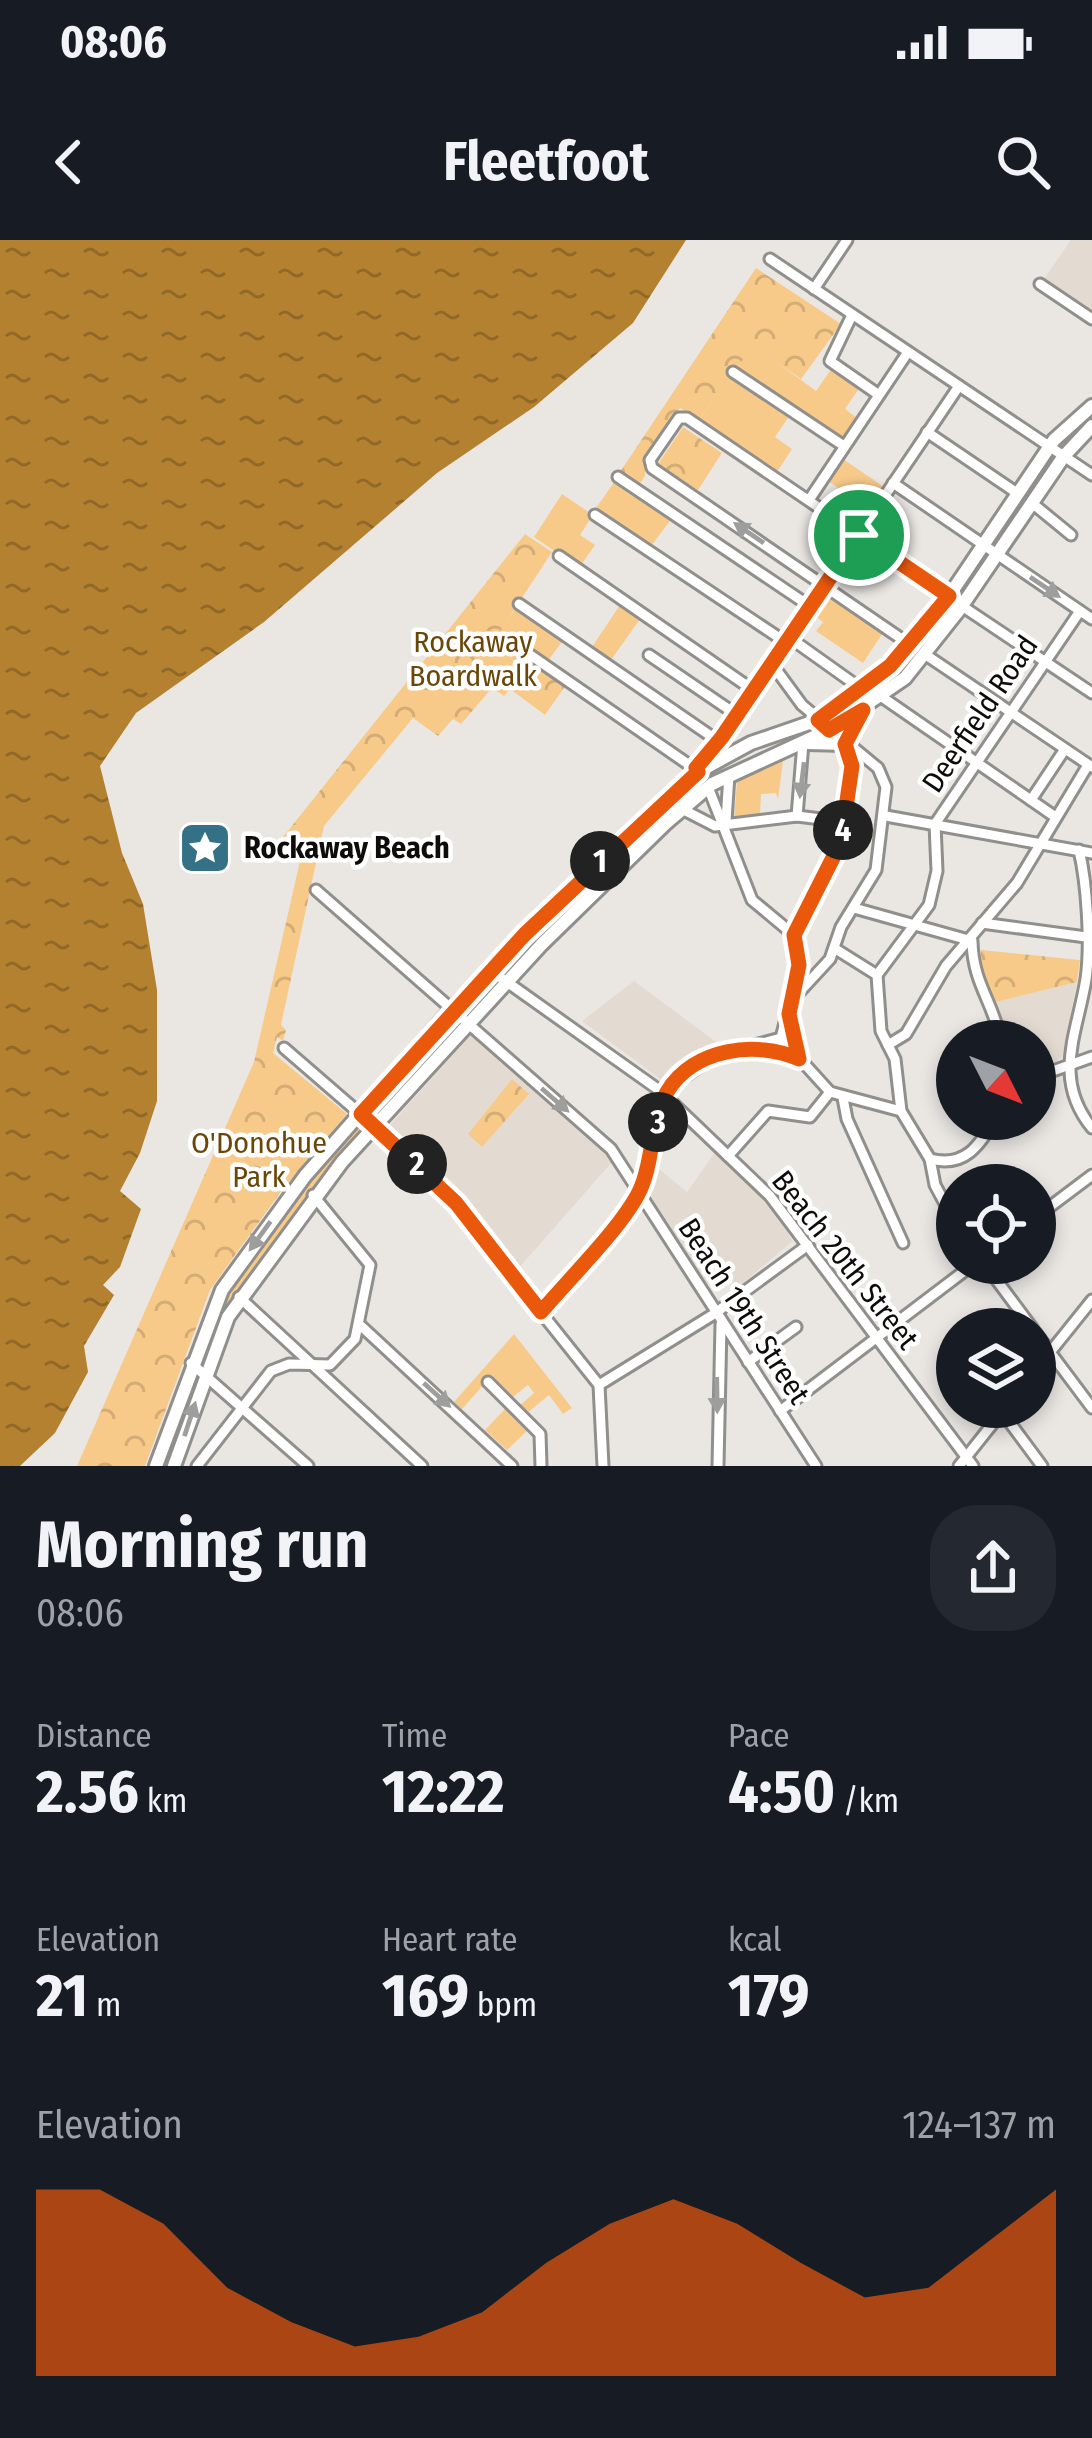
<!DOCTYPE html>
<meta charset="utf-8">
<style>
:root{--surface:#171b24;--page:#242831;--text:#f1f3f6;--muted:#9ea1a6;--accent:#ea580c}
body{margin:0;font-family:"Fira Sans Condensed",sans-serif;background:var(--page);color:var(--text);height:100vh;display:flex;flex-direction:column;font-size:45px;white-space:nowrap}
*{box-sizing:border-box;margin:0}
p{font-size:39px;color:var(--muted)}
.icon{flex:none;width:66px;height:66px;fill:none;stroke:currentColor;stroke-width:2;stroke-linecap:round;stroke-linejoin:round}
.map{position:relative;height:1226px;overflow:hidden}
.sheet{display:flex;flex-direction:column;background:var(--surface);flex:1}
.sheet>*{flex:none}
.needle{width:78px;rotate:132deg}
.buttons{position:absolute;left:936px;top:780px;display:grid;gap:24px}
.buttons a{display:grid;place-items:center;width:120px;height:120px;border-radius:50%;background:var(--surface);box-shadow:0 6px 18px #0003;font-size:60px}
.pin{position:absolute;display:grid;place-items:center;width:102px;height:102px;color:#fff;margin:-51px;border:6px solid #fff;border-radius:50%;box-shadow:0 3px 12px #0007}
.km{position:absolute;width:60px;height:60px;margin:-30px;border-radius:50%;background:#222;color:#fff;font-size:33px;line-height:60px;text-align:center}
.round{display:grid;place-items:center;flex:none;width:126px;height:126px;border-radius:48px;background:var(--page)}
.overview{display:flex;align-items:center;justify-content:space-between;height:204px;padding:0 36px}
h1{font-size:66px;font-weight:700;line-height:90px}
.metrics{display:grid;grid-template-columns:repeat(3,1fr);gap:18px;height:204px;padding:12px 36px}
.metrics div{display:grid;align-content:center}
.metrics b{font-size:60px;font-weight:700}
.metrics small{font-size:33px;font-weight:400}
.metrics p{font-size:33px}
.chart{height:336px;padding:24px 36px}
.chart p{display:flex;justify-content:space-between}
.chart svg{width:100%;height:216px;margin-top:12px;fill:var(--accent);opacity:.7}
.status{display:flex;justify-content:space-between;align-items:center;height:84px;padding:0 60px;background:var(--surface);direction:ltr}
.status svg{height:33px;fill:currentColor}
header{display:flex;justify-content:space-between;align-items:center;height:156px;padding:0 36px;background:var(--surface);font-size:54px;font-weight:700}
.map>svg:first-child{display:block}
.built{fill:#e3dbd1}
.green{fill:#f8ca8a}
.park{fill:url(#park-crowns)}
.water{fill:url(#water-ripples)}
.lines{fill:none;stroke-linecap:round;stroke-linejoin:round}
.minor-casing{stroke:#918f8b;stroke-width:15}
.major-casing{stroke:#918f8b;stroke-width:18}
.minor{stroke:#fff;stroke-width:9}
.major{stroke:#fff;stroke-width:12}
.oneway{fill:#9e9e9d}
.route-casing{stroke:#fff;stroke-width:24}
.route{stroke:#ea580c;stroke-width:15}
.labels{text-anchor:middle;stroke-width:9;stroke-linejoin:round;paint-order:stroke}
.park-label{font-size:30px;fill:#6a4708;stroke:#fff}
.street-label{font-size:30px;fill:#0d0c0a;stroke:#fff}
.poi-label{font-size:30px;font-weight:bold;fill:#0d0c0a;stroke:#fff;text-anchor:start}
</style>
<div class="status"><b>08:06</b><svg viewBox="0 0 49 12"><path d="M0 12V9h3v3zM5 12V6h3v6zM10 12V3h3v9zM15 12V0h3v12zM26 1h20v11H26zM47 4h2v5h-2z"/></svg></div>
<header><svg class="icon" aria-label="back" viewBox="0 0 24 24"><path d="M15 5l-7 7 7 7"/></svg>Fleetfoot<svg class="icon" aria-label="search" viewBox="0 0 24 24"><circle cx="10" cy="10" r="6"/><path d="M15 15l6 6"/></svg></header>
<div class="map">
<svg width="1092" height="1226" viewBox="0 0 1092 1226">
<defs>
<pattern id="park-crowns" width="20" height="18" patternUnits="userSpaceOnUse" patternTransform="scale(3)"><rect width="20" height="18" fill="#f8ca8a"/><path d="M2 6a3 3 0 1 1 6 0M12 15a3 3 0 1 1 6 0" fill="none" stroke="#d3ac76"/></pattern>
<pattern id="water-ripples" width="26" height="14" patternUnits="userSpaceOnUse" patternTransform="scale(3)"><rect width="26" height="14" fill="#b38130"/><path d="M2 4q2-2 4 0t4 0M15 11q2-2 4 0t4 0" fill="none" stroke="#906827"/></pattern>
</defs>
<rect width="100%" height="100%" fill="#eae7e3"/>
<g class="built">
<path d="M1071,0H1092V70L1044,39Z"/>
<path d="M634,741L719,804L700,811L663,841L582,781Z"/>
<path d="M1077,742L1062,817L1035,837V801H1008L996,762Z"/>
<path d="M471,795L613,921L517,1030L444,936L388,887Z"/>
<path d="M715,912L767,961L793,1001L737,1048L726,1032L704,1047L647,952L653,924L687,952Z"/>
</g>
<g class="green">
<path d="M753,105L816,151L832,128L860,147L845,169L857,178L843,200L737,128Z"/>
<path d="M747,146L790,175L775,197L792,209L777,232L699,180L714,159Z"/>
<path d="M843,219L884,247L870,269L828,241Z"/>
<path d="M617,238L673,277L651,306L594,271Z"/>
<path d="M562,254L593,275L580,295L595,305L579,328L534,297Z"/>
<path d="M826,354L884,391L863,423L816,391L823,382L813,374Z"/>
<path d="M620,365L640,379L611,420L592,407Z"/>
<path d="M516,368L564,399L547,422L498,393Z"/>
<path d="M783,521L778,559L776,553L761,554L760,576L734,579L737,542Z"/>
<path d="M359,883L364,889L239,1048L202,1118C233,1028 296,955 359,883Z"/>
<path d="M514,1094L572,1168L563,1174L549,1155L526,1174L518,1167L534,1153L528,1145L509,1160L488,1140L462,1169L454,1162Z"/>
<path d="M506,1168L529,1189L507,1210L485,1190Z"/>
</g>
<g class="park">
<path d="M756,28L841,84L801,139L753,106L737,128L738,139L747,146L731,170L714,159L699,180L680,168L645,217V236L637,248L618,235Z"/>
<path d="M683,187L722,213L698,250L658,224Z"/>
<path d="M525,294L552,312L499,393L508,399L505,404L566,445L545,475L510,449L504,456L492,448L461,484L453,479L438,496L413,478L324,586L281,785L286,790L283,801L277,797L273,813L347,874L282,950L210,1050L145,1226H77L254,822L300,621L287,616L291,603L283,597Z"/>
<path d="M981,710L1080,720L1077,742L996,762L980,732Z"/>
<path d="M512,839L529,854L482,907L468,894Z"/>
</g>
<path class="water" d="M0,0H686L633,83L534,167L437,233L264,382L136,473L100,526L122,613L143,664L157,750V861L140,913L120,951L141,969L120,1027L103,1045L114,1055L84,1106L88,1132L55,1193L20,1226H0Z"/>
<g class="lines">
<g class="minor-casing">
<g id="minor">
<path d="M770,19L1092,235"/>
<path d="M1040,44L1092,79"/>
<path d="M814,49L847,0"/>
<path d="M852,75L830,121L879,155"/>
<path d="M733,132L844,206"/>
<path d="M927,192L1017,253"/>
<path d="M618,237L811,367"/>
<path d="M893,243L1092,379"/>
<path d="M809,260L908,112"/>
<path d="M1032,263L1071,295"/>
<path d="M595,275L787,403"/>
<path d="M559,316L753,450"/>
<path d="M519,364L718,501"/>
<path d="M962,366L1092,453"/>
<path d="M790,398L863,450"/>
<path d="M510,401L698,531"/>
<path d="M909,404L652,228L650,220L679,178H687L949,356"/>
<path d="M649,415L737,475"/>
<path d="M926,415L1092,527"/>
<path d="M772,424L802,465L878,528L886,547L876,630L841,687L830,719L793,759"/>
<path d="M882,457L1054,576"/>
<path d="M696,528L722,497L959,146"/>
<path d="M708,547L752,660L794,695L798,732L781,798"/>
<path d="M1031,560L1065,509"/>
<path d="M682,569L715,586L797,576L845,582"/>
<path d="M797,576L803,503"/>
<path d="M886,576L1092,613"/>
<path d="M726,581L729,535"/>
<path d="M1079,610C1087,644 1091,704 1086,739C1077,794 1052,839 1092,888"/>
<path d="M316,650L611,909L816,1226"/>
<path d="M854,668L972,701C973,744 993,761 1001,801"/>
<path d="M982,683L1086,697"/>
<path d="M794,695C817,635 872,573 845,504"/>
<path d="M834,708L877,735L881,791L888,805"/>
<path d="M490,730L659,850L770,956L973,1226"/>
<path d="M877,735L929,665L937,631L935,584L1080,371"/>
<path d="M790,778L798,814"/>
<path d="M781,798L830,852L901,871"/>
<path d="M760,807L795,818"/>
<path d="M284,808L433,937L599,1145L603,1226"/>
<path d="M1035,846L1050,832L1092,817"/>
<path d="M843,858L847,879L903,1003"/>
<path d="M728,916L768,871L810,877L830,852"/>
<path d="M930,919C965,928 979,906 995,879"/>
<path d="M1035,978L1092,935"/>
<path d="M957,986L935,945L930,919L901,871L895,819L888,805L906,794L946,726L1017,643L1088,525"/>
<path d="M984,1023L1033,1089"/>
<path d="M239,1057L422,1226"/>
<path d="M541,1073L640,952L668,849L714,816L781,798"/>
<path d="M360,1085L512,1226"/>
<path d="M1035,1092L1092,1168"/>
<path d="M748,1122L796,1087"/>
<path d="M191,1123L308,1226"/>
<path d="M1035,1131L1092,1060"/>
<path d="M488,1142L540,1194L541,1226"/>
<path d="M599,1145L714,1074L808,1005"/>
<path d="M780,1171L975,1023"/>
<path d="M1002,1172L1042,1226"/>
<path d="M197,1226L271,1131L289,1124L330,1125L355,1099L370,1025L313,955"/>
<path d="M718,1226L721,1084"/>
<path d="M959,1226L1006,1167"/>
</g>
</g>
<g class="major-casing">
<g id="major">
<path d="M808,503L845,504L863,472"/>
<path d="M156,1226L222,1050L305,936L452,769L593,627L698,532L751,503L818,480L890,426L949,356L1054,200L1092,166"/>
<path d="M174,1226L228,1077L342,922L542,704L665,584L712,544L829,490L905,438L959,370L1064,216L1092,186"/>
</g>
</g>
<use href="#minor" class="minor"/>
<use href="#major" class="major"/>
</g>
<defs><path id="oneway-solid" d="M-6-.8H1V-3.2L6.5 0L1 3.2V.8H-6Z" transform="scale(3)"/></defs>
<g class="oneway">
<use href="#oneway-solid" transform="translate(749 293) rotate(-146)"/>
<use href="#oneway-solid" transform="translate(1045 347) rotate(34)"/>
<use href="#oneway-solid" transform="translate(802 540) rotate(97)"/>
<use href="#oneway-solid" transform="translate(555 860) rotate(41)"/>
<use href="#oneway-solid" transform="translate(260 996) rotate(126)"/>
<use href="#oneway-solid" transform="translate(437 1155) rotate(42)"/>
<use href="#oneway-solid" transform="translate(717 1155) rotate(89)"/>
<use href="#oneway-solid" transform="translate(190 1179) rotate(-72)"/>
</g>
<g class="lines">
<g class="route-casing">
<path id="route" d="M859,295L949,356L890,426L818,480L829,490L863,470L845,504L852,526L841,602L794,695L799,725L789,774L799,819C757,800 693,808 667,852C650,881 654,920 640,950C624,985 567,1041 541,1072L456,963L361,874L525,694L698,532L696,528L722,497Z"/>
</g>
<use href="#route" class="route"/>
</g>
<defs>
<g id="sight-square" transform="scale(2.7)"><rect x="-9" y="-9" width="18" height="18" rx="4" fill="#347187" stroke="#fff"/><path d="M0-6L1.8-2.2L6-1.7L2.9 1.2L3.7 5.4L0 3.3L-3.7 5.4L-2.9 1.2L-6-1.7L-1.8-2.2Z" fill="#fff"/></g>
</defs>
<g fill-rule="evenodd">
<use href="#sight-square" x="205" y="608"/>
</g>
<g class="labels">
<g class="park-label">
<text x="473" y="412">Rockaway<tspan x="473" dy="34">Boardwalk</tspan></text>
<text x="259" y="913">O'Donohue<tspan x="259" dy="34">Park</tspan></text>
</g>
<g class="street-label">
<text transform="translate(980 474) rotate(-56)" y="10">Deerfield Road</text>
<text transform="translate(845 1020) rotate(52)" y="10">Beach 20th Street</text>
<text transform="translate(744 1071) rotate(57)" y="10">Beach 19th Street</text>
</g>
<g class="poi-label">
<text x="244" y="618">Rockaway Beach</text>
</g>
</g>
</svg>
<div class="buttons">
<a><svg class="needle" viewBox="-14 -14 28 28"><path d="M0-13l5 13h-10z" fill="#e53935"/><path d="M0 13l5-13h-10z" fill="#9ea1a6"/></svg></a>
<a><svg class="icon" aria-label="locate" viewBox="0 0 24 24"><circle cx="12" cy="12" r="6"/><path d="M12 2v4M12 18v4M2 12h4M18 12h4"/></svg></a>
<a><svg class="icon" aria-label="layers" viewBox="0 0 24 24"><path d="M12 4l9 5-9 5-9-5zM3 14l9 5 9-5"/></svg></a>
</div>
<div class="pin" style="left:859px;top:295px;background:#1e9e55"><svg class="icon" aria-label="arrive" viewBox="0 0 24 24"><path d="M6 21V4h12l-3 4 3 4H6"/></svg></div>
<b class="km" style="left:600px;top:621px">1</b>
<b class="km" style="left:417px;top:924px">2</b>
<b class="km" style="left:658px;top:882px">3</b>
<b class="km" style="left:843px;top:590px">4</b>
</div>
<section class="sheet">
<div class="overview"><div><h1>Morning run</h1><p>08:06</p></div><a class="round"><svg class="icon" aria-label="share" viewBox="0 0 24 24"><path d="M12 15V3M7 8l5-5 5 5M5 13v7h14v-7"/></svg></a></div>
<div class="metrics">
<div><p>Distance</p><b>2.56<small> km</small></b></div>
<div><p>Time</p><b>12:22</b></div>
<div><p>Pace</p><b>4:50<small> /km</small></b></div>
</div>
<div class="metrics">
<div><p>Elevation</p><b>21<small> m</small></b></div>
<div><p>Heart rate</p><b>169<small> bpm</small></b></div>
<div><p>kcal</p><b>179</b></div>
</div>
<div class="chart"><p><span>Elevation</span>124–137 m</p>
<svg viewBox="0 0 160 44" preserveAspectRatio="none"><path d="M0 44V6L10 6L20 13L30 26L40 33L50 38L60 36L70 31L80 21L90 13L100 8L110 13L120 21L130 28L140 26L150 16L160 6V44z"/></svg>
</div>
</section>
